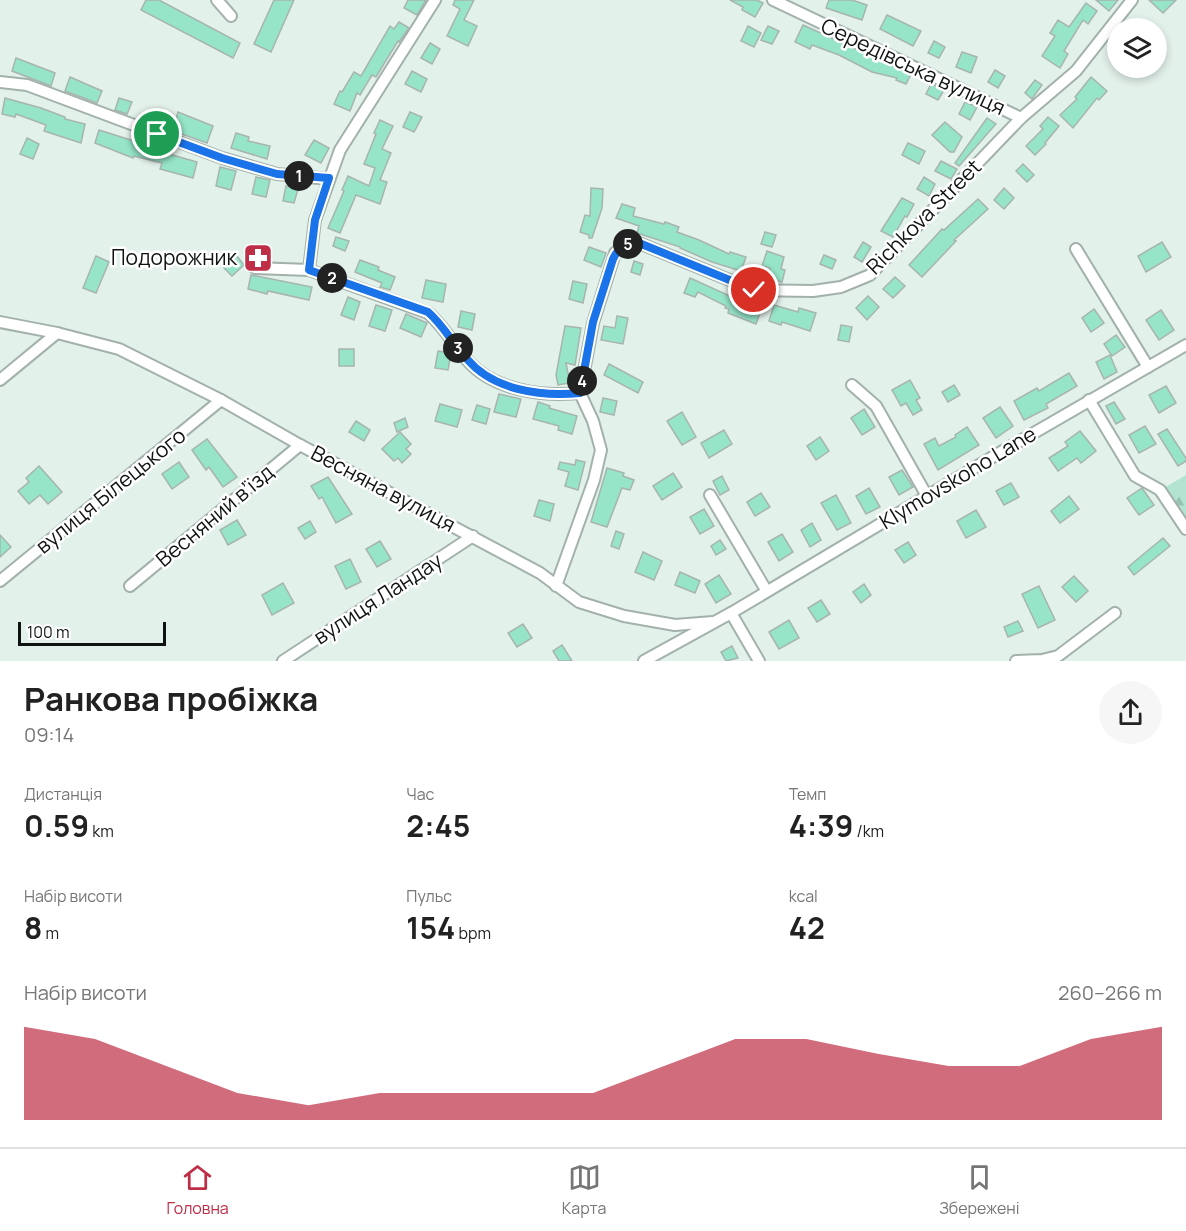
<!DOCTYPE html>
<html lang="uk">
<meta charset="utf-8">
<style>
:root{--surface:#fff;--page:#f6f6f6;--text:#222;--muted:#767676;--line:#e0e0e0;--accent:#be2e47}
body{margin:0;font-family:Manrope,sans-serif;background:var(--page);color:var(--text);height:100vh;display:flex;flex-direction:column;font-size:22px;white-space:nowrap}
*{box-sizing:border-box;margin:0}
p{font-size:20px;color:var(--muted)}
.icon{flex:none;width:33px;height:33px;fill:none;stroke:currentColor;stroke-width:2;stroke-linecap:round;stroke-linejoin:round}
.map{position:relative;height:661px;overflow:hidden}
.details{display:flex;flex-direction:column;background:var(--surface);flex:1}
.details>*{flex:none}
.controls{position:absolute;left:1107px;top:18px;display:grid;gap:12px}
.controls a{display:grid;place-items:center;width:60px;height:60px;border-radius:50%;background:var(--surface);box-shadow:0 3px 9px #0003;font-size:30px}
.scale{position:absolute;left:18px;bottom:15px;width:148px;box-sizing:border-box;padding-left:6px;border:3px solid #0f1412;border-top:0;font-size:16px;line-height:21px;white-space:nowrap;color:#0f1412;-webkit-text-stroke:4px #fff;paint-order:stroke}
.pin{position:absolute;display:grid;place-items:center;width:51px;height:51px;color:#fff;margin:-26px;border:3px solid #fff;border-radius:50%;box-shadow:0 2px 6px #0007}
.km{position:absolute;width:30px;height:30px;margin:-15px;border-radius:50%;background:#222;color:#fff;font-size:16px;line-height:30px;text-align:center}
.round{display:grid;place-items:center;flex:none;width:63px;height:63px;border-radius:32px;background:var(--page)}
.overview{display:flex;align-items:center;justify-content:space-between;height:102px;padding:0 24px}
h1{font-size:33px;font-weight:700;line-height:45px}
.stats{display:grid;grid-template-columns:repeat(3,1fr);gap:9px;height:102px;padding:6px 24px}
.stats div{display:grid;align-content:center}
.stats b{font-size:30px;font-weight:700}
.stats small{font-size:16px;font-weight:400}
.stats p{font-size:16px}
.chart{height:168px;padding:12px 24px}
.chart p{display:flex;justify-content:space-between}
.chart svg{width:100%;height:108px;margin-top:6px;fill:var(--accent);opacity:.7}
.dock{display:flex;justify-content:space-around;align-items:center;height:84px;border-top:2px solid var(--line);background:var(--surface);font-size:16px;color:var(--muted)}
.dock a{display:grid;justify-items:center;gap:3px}
.dock .selected{color:var(--accent)}
.map>svg:first-child{display:block}
.forest{fill:url(#forest-firs)}
.building{fill:#96e5c9;stroke:#a7b4af;stroke-width:1.5}
.lines{fill:none;stroke-linecap:round;stroke-linejoin:round}
.minor-casing{stroke:#a3b1ab;stroke-width:14}
.minor{stroke:#fff;stroke-width:10}
.route-casing{stroke:#fff;stroke-width:12}
.route{stroke:#1a73e8;stroke-width:8}
.labels{text-anchor:middle;stroke-width:5;stroke-linejoin:round;paint-order:stroke}
.street-label{font-size:21px;fill:#0f1412;stroke:#fff}
.poi-label{font-size:21px;fill:#0f1412;stroke:#fff;text-anchor:end}
</style>
<div class="map">
<svg width="1186" height="661" viewBox="0 0 1186 661">
<defs>
<pattern id="forest-firs" width="22" height="20" patternUnits="userSpaceOnUse" patternTransform="scale(1.5)"><rect width="22" height="20" fill="#b2e4d1"/><path d="M5 1l3.5 6h-7zM16 11l3.5 6h-7z" fill="#98c3b2"/></pattern>
</defs>
<rect width="100%" height="100%" fill="#e3f1eb"/>
<path class="forest" d="M1186,475V523L1164,488Z"/>
<g class="building">
<path d="M146,0H159L240,43L233,58L141,10Z"/>
<path d="M274,0H294L271,52L254,44Z"/>
<path d="M408,0H426L417,15L404,8Z"/>
<path d="M455,0H474L464,20L477,26L468,46L447,36L460,9L453,5Z"/>
<path d="M730,0H757L763,3L755,17L742,10L743,7Z"/>
<path d="M829,0H852L867,5L862,20L826,8Z"/>
<path d="M1096,0H1118L1109,11Z"/>
<path d="M1149,0H1176L1163,13Z"/>
<path d="M1086,3L1097,11L1088,24L1083,20L1064,51L1068,54L1060,68L1042,56L1055,36L1050,33L1058,20L1069,27Z"/>
<path d="M887,15L921,31L913,46L880,29Z"/>
<path d="M399,22L409,28L399,42L398,41L376,77L372,75L360,95L357,93L350,111L334,104L340,91L342,92L354,72L361,76L390,26L394,29Z"/>
<path d="M803,25L911,74L906,84L896,80L897,78L872,72L839,55L812,45L810,49L795,42Z"/>
<path d="M748,26L761,33L754,47L741,41Z"/>
<path d="M768,26L779,31L772,44L761,40Z"/>
<path d="M934,41L945,47L939,58L928,53Z"/>
<path d="M430,43L440,49L432,64L421,58Z"/>
<path d="M962,52L977,57L971,73L956,67Z"/>
<path d="M16,58L55,73L51,86L12,71Z"/>
<path d="M995,70L1005,76L998,88L988,82Z"/>
<path d="M412,71L427,79L421,92L405,84Z"/>
<path d="M70,77L102,91L97,103L65,91Z"/>
<path d="M1091,77L1107,91L1099,100L1097,98L1073,128L1060,115L1077,99L1075,97Z"/>
<path d="M1035,80L1042,85L1032,99L1025,93Z"/>
<path d="M931,84L944,90L938,100L926,94Z"/>
<path d="M5,98L41,108L65,117V119L85,124L81,143L44,131L46,125L16,114L15,117L2,114Z"/>
<path d="M119,98L132,102L127,114L115,110Z"/>
<path d="M965,102L977,107L970,120L959,114Z"/>
<path d="M152,110L176,119L178,112L213,126L207,143L148,122Z"/>
<path d="M410,112L422,117L414,132L403,127Z"/>
<path d="M1048,117L1059,126L1045,143L1046,144L1035,155L1026,146L1043,129L1040,126Z"/>
<path d="M987,118L996,124L959,166L955,163Z"/>
<path d="M380,120L393,126L382,149L391,153L380,180L387,182L380,204L356,195L340,233L328,228L344,191L342,190L348,176L369,186L375,168L364,164L376,134L374,133Z"/>
<path d="M945,122L962,137L954,152H950L932,135Z"/>
<path d="M99,130L156,148L155,150L197,162L193,178L160,169L162,163L134,156L133,158L95,143Z"/>
<path d="M236,133L249,137L248,141L270,146L267,159L231,148Z"/>
<path d="M27,138L39,144L33,159L20,154Z"/>
<path d="M314,140L329,148L321,163L305,155Z"/>
<path d="M908,143L925,151L919,164L902,155Z"/>
<path d="M941,161L957,169L951,179L935,171Z"/>
<path d="M1023,164L1034,175L1027,182L1016,171Z"/>
<path d="M220,167L236,171L231,190L216,186Z"/>
<path d="M256,177L270,180L266,197L252,194Z"/>
<path d="M924,177L935,184L929,196L917,189Z"/>
<path d="M286,186L298,189L294,203L283,201Z"/>
<path d="M591,188L603,189L602,208L592,238H589V235L580,232L585,215L590,216Z"/>
<path d="M1004,188L1014,198L1004,209L994,200Z"/>
<path d="M902,198L914,204L907,217L905,216L893,237L881,231Z"/>
<path d="M978,199L988,209L954,240L956,241L922,277L909,265L942,229L944,230Z"/>
<path d="M622,204L635,208L633,216L664,224L665,222L679,227L677,232L699,240L729,254L730,252L746,257L741,271L712,262L680,248V247L637,233L639,226L616,218Z"/>
<path d="M765,232L776,235L772,247L761,244Z"/>
<path d="M336,237L349,241L345,251L333,246Z"/>
<path d="M863,242L871,247L862,262L854,257Z"/>
<path d="M1162,242L1171,257L1146,272L1138,256Z"/>
<path d="M589,247L606,253L601,267L584,260Z"/>
<path d="M767,251L784,257L781,269L785,270L782,282L767,278L770,268L762,266Z"/>
<path d="M236,255L244,265L232,276L223,267Z"/>
<path d="M824,255L836,260L832,269L820,264Z"/>
<path d="M96,256L109,262L96,293L83,288Z"/>
<path d="M360,260L379,267L378,270L395,277L390,290L380,287L382,283L355,272Z"/>
<path d="M634,261L643,264L640,275L631,272Z"/>
<path d="M251,275L312,287L309,300L268,291L267,294L248,289Z"/>
<path d="M895,277L905,286L893,298L883,289Z"/>
<path d="M690,278L741,301L739,305L760,313L756,324L728,313L729,309L725,308L726,306L698,292L695,297L684,293Z"/>
<path d="M426,280L446,284L443,302L422,298Z"/>
<path d="M573,281L587,284L583,303L569,299Z"/>
<path d="M868,296L879,307L867,320L856,308Z"/>
<path d="M348,297L360,302L354,320L341,315Z"/>
<path d="M376,305L392,310L385,331L369,326Z"/>
<path d="M774,305L798,312L799,308L816,313L810,331L782,322L781,325L769,321Z"/>
<path d="M1094,309L1104,323L1091,332L1082,318Z"/>
<path d="M1161,310L1174,330L1159,340L1146,320Z"/>
<path d="M461,311L475,314L472,330L458,327Z"/>
<path d="M406,314L427,323L421,337L400,328Z"/>
<path d="M617,316L628,318L623,344L601,340L604,326L615,328Z"/>
<path d="M841,325L852,327L849,342L838,340Z"/>
<path d="M565,326L581,328L575,365L566,363L570,383L558,385L556,375Z"/>
<path d="M1116,335L1125,347L1112,356L1104,344Z"/>
<rect x="339" y="349" width="15" height="17"/>
<path d="M438,351L451,353L448,370L435,368Z"/>
<path d="M1110,355L1117,372L1104,379L1096,362Z"/>
<path d="M609,364L643,382L638,393L604,375Z"/>
<path d="M1069,373L1077,386L1046,404L1048,408L1024,420L1014,401L1037,388L1039,391Z"/>
<path d="M910,380L920,398L916,400L922,410L913,415L906,403L901,406L892,390Z"/>
<path d="M954,385L960,395L948,402L942,392Z"/>
<path d="M1166,386L1176,403L1159,413L1149,395Z"/>
<path d="M499,394L521,399L516,417L494,412Z"/>
<path d="M603,398L617,401L614,415L600,412Z"/>
<path d="M538,402L550,406L549,408L577,416L572,434L558,430L559,426L533,419Z"/>
<path d="M1114,402L1125,419L1116,424L1106,406Z"/>
<path d="M440,404L462,410L457,427L435,421Z"/>
<path d="M477,405L490,409L486,424L472,420Z"/>
<path d="M1000,407L1013,426L996,438L983,418Z"/>
<path d="M864,409L875,427L862,435L851,418Z"/>
<path d="M682,412L696,437L682,445L667,421Z"/>
<path d="M405,418L408,427L397,432L394,423Z"/>
<path d="M356,421L370,430L364,441L349,432Z"/>
<path d="M1145,426L1156,444L1139,453L1129,435Z"/>
<path d="M967,427L979,445L938,470L924,444L935,438L939,446L956,437L955,435Z"/>
<path d="M1167,429L1186,458V461L1178,466L1158,434Z"/>
<path d="M724,430L732,444L709,458L701,443Z"/>
<path d="M1080,431L1096,451L1081,463L1077,458L1058,471L1049,458L1068,446L1065,442Z"/>
<path d="M400,432L411,444L406,449L411,454L402,463L398,458L394,461L382,449Z"/>
<path d="M820,437L829,451L816,460L807,446Z"/>
<path d="M207,439L237,477L223,487L209,467L206,470L192,450Z"/>
<path d="M576,460L585,462L578,490L565,486L569,472L558,469L560,462L575,465Z"/>
<path d="M179,462L189,477L172,489L162,474Z"/>
<path d="M39,466L62,492L48,504L40,495L29,504L18,491L29,482L26,478Z"/>
<path d="M607,468L624,473L623,476L634,480L630,490L622,488L607,527L591,522Z"/>
<path d="M902,470L913,487L899,495L889,477Z"/>
<path d="M673,473L682,487L662,500L653,486Z"/>
<path d="M722,476L729,490L720,495L713,481Z"/>
<path d="M328,477L352,514L336,523L322,497L319,499L311,486Z"/>
<path d="M1011,483L1019,497L1004,505L996,491Z"/>
<path d="M869,488L880,507L866,514L856,496Z"/>
<path d="M1142,488L1154,505L1139,515L1127,498Z"/>
<path d="M761,493L770,507L755,516L747,502Z"/>
<path d="M836,495L851,523L837,530L821,503Z"/>
<path d="M1069,496L1079,509L1060,523L1051,511Z"/>
<path d="M539,500L554,504L550,521L534,516Z"/>
<path d="M704,509L714,526L700,534L690,517Z"/>
<path d="M976,510L986,527L966,538L957,521Z"/>
<path d="M237,520L246,535L228,545L220,530Z"/>
<path d="M310,521L316,532L305,539L298,528Z"/>
<path d="M812,523L821,540L810,547L801,530Z"/>
<path d="M616,531L624,534L619,549L611,546Z"/>
<path d="M782,534L793,552L779,561L768,542Z"/>
<path d="M0,535L11,547L0,557Z"/>
<path d="M1163,538L1170,546L1134,575L1128,567Z"/>
<path d="M720,540L726,549L716,555L711,546Z"/>
<path d="M380,541L391,559L377,567L366,549Z"/>
<path d="M908,542L916,555L904,563L895,550Z"/>
<path d="M643,552L662,561L654,580L635,572Z"/>
<path d="M350,559L361,582L346,589L335,566Z"/>
<path d="M680,572L700,581L695,593L675,585Z"/>
<path d="M719,575L731,594L716,603L705,584Z"/>
<path d="M1074,576L1088,591L1076,602L1062,587Z"/>
<path d="M283,583L294,603L272,615L262,595Z"/>
<path d="M864,584L871,595L861,603L853,592Z"/>
<path d="M1039,586L1055,620L1038,628L1022,594Z"/>
<path d="M821,600L830,614L817,622L808,608Z"/>
<path d="M789,620L799,638L779,649L769,632Z"/>
<path d="M1018,621L1023,631L1008,637L1004,627Z"/>
<path d="M523,624L532,638L517,647L508,633Z"/>
<path d="M562,645L572,661H559L553,651Z"/>
<path d="M732,646L738,658L726,661L721,652Z"/>
</g>
<g class="lines">
<g class="minor-casing">
<g id="minor">
<path d="M217,0L231,16"/>
<path d="M773,0L1021,118"/>
<path d="M0,82L27,85L222,158L277,174L329,179"/>
<path d="M1076,249L1148,367"/>
<path d="M255,268L309,270L428,313C444,326 453,344 467,360C493,390 541,397 580,393"/>
<path d="M309,270L315,220L340,150L435,0"/>
<path d="M0,322L57,333L119,349L221,400L300,445L540,573L579,602L624,616L675,625L713,622"/>
<path d="M0,380L57,333"/>
<path d="M852,385L876,406L927,496"/>
<path d="M1089,400L1135,476L1160,490L1186,529"/>
<path d="M710,495L766,590"/>
<path d="M0,581L221,400"/>
<path d="M130,586L300,445"/>
<path d="M556,586L594,480L601,450L593,421L580,393L593,323L615,253L626,245L639,243L754,290L813,291L841,287L870,275L1021,118L1076,71L1132,0"/>
<path d="M731,613L759,661"/>
<path d="M283,661L473,536"/>
<path d="M644,661L731,613L1006,449L1186,345"/>
<path d="M1016,661L1042,660L1058,656L1115,613"/>
</g>
</g>
<use href="#minor" class="minor"/>
</g>
<g class="lines">
<g class="route-casing">
<path id="route" d="M157,134L222,158L277,174L329,178L315,220L309,270L428,312C444,326 453,344 467,359C493,390 541,397 580,393L593,322L613,259C618,248 626,242 639,243L754,290"/>
</g>
<use href="#route" class="route"/>
</g>
<defs>
<g id="pharmacy-square" transform="scale(1.5)"><rect x="-9" y="-9" width="18" height="18" rx="4" fill="#be2e47" stroke="#fff"/><path d="M-2-6h4v4h4v4h-4v4h-4v-4h-4v-4h4Z" fill="#fff"/></g>
</defs>
<g fill-rule="evenodd">
<use href="#pharmacy-square" x="258" y="258"/>
</g>
<g class="labels">
<g class="street-label">
<text transform="translate(913 67) rotate(25)" y="7">Середівська вулиця</text>
<text transform="translate(924 217) rotate(-45)" y="7">Richkova Street</text>
<text transform="translate(958 478) rotate(-31)" y="7">Klymovskoho Lane</text>
<text transform="translate(383 489) rotate(28)" y="7">Весняна вулиця</text>
<text transform="translate(111 491) rotate(-39)" y="7">вулиця Білецького</text>
<text transform="translate(215 516) rotate(-40)" y="7">Весняний вʼїзд</text>
<text transform="translate(378 599) rotate(-33)" y="7">вулиця Ландау</text>
</g>
<g class="poi-label">
<text x="237" y="265">Подорожник</text>
</g>
</g>
</svg>
<div class="controls">
<a><svg class="icon" aria-label="layers" viewBox="0 0 24 24"><path d="M12 4l9 5-9 5-9-5zM3 14l9 5 9-5"/></svg></a>
</div>
<div class="scale">100 m</div>
<div class="pin" style="left:157px;top:134px;background:#1e9e55"><svg class="icon" aria-label="arrive" viewBox="0 0 24 24"><path d="M6 21V4h12l-3 4 3 4H6"/></svg></div>
<div class="pin" style="left:754px;top:290px;background:#d93025"><svg class="icon" aria-label="check" viewBox="0 0 24 24"><path d="M5 12l5 5 9-10"/></svg></div>
<b class="km" style="left:299px;top:176px">1</b>
<b class="km" style="left:332px;top:278px">2</b>
<b class="km" style="left:458px;top:348px">3</b>
<b class="km" style="left:582px;top:381px">4</b>
<b class="km" style="left:628px;top:244px">5</b>
</div>
<section class="details">
<div class="overview"><div><h1>Ранкова пробіжка</h1><p>09:14</p></div><a class="round"><svg class="icon" aria-label="share" viewBox="0 0 24 24"><path d="M12 15V3M7 8l5-5 5 5M5 13v7h14v-7"/></svg></a></div>
<div class="stats">
<div><p>Дистанція</p><b>0.59<small> km</small></b></div>
<div><p>Час</p><b>2:45</b></div>
<div><p>Темп</p><b>4:39<small> /km</small></b></div>
</div>
<div class="stats">
<div><p>Набір висоти</p><b>8<small> m</small></b></div>
<div><p>Пульс</p><b>154<small> bpm</small></b></div>
<div><p>kcal</p><b>42</b></div>
</div>
<div class="chart"><p><span>Набір висоти</span>260–266 m</p>
<svg viewBox="0 0 160 44" preserveAspectRatio="none"><path d="M0 44V6L10 11L20 22L30 33L40 38L50 33L60 33L70 33L80 33L90 22L100 11L110 11L120 17L130 22L140 22L150 11L160 6V44z"/></svg>
</div>
</section>
<nav class="dock">
<a class="selected"><svg class="icon" aria-label="home" viewBox="0 0 24 24"><path d="M3 11l9-7 9 7M6 9v11h12V9"/></svg>Головна</a>
<a><svg class="icon" aria-label="map" viewBox="0 0 24 24"><path d="M3 6l6-2 6 2 6-2v14l-6 2-6-2-6 2zM9 4v14M15 6v14"/></svg>Карта</a>
<a><svg class="icon" aria-label="saved" viewBox="0 0 24 24"><path d="M7 4h10v16l-5-4-5 4z"/></svg>Збережені</a>
</nav>
